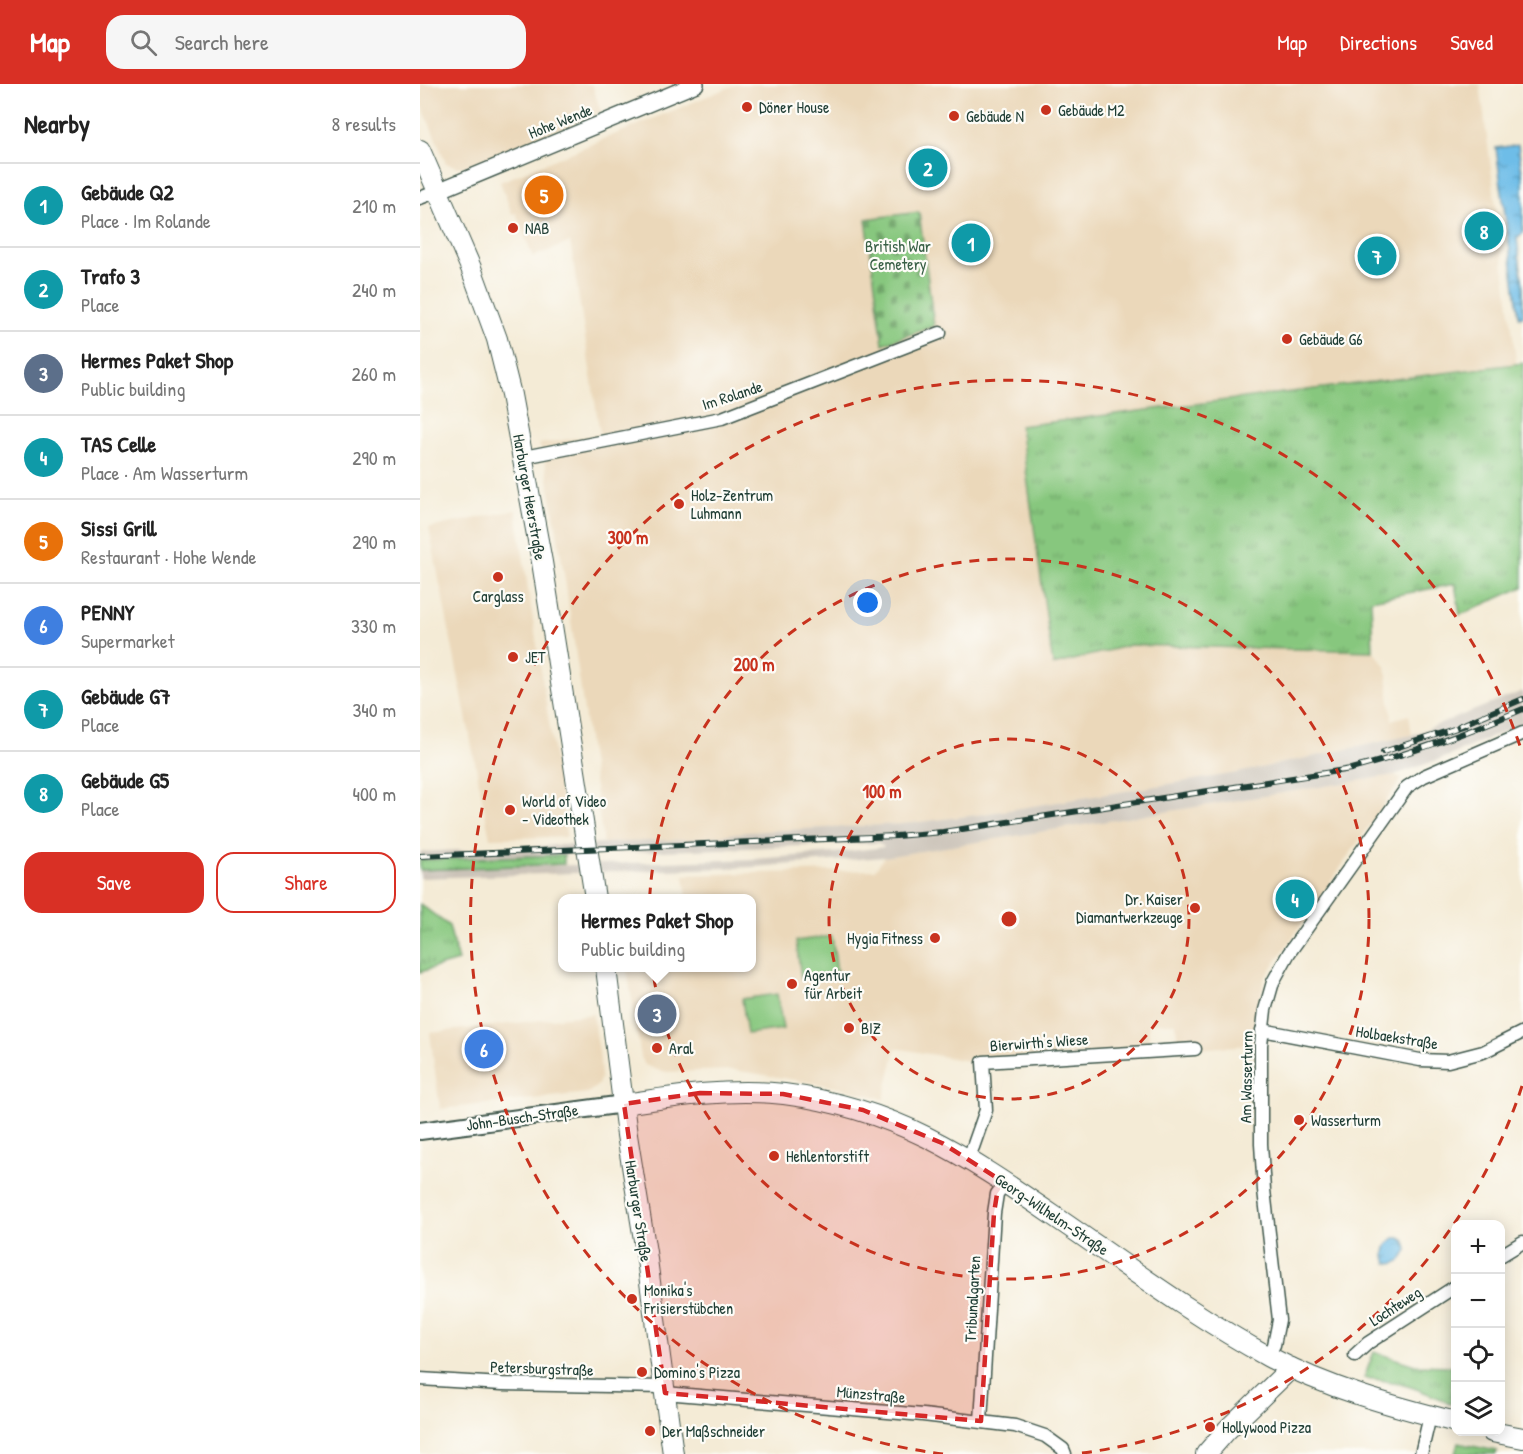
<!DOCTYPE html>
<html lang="en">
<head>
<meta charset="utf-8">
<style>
  body { margin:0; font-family:"Patrick Hand",sans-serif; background:#f6f6f6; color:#222 }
  .controls { position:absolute; right:18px; bottom:18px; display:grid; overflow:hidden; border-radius:12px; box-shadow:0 3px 15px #0003 }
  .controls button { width:54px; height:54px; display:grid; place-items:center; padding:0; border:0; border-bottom:2px solid #e0e0e0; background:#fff; color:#222; font:30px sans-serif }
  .you { position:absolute; left:448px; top:519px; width:21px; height:21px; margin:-15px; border:4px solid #fff; border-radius:50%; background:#1a73e8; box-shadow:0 0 0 9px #1a73e833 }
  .badge { display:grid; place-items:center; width:39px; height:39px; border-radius:50%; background:#d93025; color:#fff; font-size:20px; font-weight:700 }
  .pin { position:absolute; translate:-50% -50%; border:3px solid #fff; box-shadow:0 2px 6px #0006 }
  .popup { position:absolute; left:138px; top:810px; width:198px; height:78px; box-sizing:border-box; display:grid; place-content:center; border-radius:12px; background:#fff; filter:drop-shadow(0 2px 4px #0005); font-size:20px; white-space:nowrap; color:#767676 }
  .popup b { font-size:22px; color:#222 }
  .popup::after { content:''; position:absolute; left:50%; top:100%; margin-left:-12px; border:12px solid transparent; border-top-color:#fff }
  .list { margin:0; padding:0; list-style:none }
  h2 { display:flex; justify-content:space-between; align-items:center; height:78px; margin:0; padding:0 24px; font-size:26px }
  h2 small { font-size:20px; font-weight:400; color:#767676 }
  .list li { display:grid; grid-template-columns:39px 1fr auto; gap:18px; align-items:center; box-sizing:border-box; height:84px; padding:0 24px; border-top:2px solid #e0e0e0 }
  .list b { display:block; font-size:22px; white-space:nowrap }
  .list p { margin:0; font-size:20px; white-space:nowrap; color:#767676 }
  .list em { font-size:20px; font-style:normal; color:#767676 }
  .actions { display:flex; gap:12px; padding:18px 24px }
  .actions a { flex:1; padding:14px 0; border:2px solid #d93025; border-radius:18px; text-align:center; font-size:21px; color:#d93025 }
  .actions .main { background:#d93025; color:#fff }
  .icon { flex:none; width:33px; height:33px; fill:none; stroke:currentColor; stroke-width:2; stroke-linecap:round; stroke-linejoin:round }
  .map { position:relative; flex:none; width:1103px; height:1370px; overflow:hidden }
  header { display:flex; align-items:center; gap:36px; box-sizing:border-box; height:84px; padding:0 30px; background:#d93025; color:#fff }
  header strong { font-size:28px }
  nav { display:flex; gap:33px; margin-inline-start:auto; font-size:21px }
  .search { width:420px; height:54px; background:#f6f6f6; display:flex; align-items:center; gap:15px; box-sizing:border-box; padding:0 21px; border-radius:18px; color:#767676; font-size:22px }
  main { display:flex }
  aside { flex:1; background:#fff }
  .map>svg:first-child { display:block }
  .built { fill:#ebd8ba }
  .railway { fill:#cbc3b8 }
  .grass { fill:url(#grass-tufts); stroke:#538259; stroke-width:1.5 }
  .cemetery { fill:url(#cemetery-stones); stroke:#538259; stroke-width:1.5 }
  .garden { fill:#87c77e; stroke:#538259; stroke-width:1.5 }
  .water { fill:url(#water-ripples); stroke:#467d8e; stroke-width:1.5 }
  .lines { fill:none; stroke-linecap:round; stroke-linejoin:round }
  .minor-casing { stroke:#3f574c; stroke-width:15 }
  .tertiary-casing { stroke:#3f574c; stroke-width:18 }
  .secondary-casing { stroke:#3f574c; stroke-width:20 }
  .primary-casing { stroke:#3f574c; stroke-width:22 }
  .minor { stroke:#fff; stroke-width:12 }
  .tertiary { stroke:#fff; stroke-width:15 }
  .secondary { stroke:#fff; stroke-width:16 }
  .primary { stroke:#fff; stroke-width:20 }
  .rail-casing { stroke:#1f3d34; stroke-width:6 }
  .rail { stroke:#fdfcf7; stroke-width:4; stroke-dasharray:11; stroke-linecap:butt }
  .marked { fill:#d62828; fill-opacity:0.2; stroke:#d62828; stroke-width:4.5; stroke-dasharray:12 8; stroke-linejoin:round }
  .ring { fill:none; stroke:#c8321e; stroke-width:3; stroke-dasharray:10 8 }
  .poi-dot { fill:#c8321e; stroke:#fdfcf7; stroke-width:2 }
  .labels { text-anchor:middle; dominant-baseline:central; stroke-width:4.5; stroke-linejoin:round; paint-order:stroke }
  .poi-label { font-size:16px; fill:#1f3d34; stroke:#fdfcf7; text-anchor:start }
  .street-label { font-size:16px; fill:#1f3d34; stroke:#fdfcf7 }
  .park-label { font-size:16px; fill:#396046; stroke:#fdfcf7 }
  .centre { fill:#c8321e; stroke:#fdfcf7; stroke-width:3 }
  .ring-label { font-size:18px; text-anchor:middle; font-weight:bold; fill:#c8321e; stroke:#fdfcf7; stroke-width:4.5; stroke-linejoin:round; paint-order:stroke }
</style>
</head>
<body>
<header>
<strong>Map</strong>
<div class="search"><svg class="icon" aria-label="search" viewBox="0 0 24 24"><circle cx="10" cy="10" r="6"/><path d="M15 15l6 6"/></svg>Search here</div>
<nav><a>Map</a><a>Directions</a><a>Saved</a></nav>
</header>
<main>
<aside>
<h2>Nearby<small>8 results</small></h2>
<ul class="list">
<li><span class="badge" style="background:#0f9aa8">1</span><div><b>Gebäude Q2</b><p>Place · Im Rolande</p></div><em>210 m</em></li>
<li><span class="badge" style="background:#0f9aa8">2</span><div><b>Trafo 3</b><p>Place</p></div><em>240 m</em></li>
<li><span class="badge" style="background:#5c6f8a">3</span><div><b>Hermes Paket Shop</b><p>Public building</p></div><em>260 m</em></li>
<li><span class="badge" style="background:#0f9aa8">4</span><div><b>TAS Celle</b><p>Place · Am Wasserturm</p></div><em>290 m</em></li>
<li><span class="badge" style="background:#e8710a">5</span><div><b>Sissi Grill</b><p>Restaurant · Hohe Wende</p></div><em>290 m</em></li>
<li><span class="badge" style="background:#3f7fe0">6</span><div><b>PENNY</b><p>Supermarket</p></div><em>330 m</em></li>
<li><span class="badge" style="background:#0f9aa8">7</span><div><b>Gebäude G7</b><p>Place</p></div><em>340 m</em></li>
<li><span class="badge" style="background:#0f9aa8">8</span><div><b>Gebäude G5</b><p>Place</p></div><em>400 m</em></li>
</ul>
<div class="actions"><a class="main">Save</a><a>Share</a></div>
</aside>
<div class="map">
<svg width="1103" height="1370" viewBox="0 0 1103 1370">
  <defs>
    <pattern id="grass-tufts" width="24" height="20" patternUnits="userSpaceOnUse" patternTransform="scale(1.5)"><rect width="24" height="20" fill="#87c77e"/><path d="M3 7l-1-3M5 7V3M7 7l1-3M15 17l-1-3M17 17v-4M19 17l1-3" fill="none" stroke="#6ea368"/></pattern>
    <pattern id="cemetery-stones" width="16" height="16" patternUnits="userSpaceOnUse" patternTransform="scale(1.5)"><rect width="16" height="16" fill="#87c77e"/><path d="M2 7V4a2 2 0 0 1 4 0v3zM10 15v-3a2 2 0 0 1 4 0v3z" fill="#6ea368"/></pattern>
    <pattern id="water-ripples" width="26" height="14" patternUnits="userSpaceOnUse" patternTransform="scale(1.5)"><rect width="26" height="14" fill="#6ebde8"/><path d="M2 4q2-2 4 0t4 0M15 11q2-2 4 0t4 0" fill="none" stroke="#5a9bbd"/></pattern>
  </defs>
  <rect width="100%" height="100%" fill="#fdfcf7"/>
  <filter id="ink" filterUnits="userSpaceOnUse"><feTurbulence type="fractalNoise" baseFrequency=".0167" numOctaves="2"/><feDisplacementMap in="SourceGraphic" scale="12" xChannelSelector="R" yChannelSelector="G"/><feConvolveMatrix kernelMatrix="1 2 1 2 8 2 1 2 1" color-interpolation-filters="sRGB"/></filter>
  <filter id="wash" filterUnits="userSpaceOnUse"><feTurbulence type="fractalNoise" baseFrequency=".008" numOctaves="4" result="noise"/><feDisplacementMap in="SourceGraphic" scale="24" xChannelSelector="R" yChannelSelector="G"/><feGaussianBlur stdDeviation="1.35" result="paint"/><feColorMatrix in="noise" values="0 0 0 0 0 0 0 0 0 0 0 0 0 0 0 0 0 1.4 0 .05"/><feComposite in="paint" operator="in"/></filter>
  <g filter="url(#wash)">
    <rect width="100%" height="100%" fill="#f4ebd6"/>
    <g class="built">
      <polygon points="0,0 172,0 181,28 49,83 38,83 26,79 0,17"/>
      <polygon points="317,0 1060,0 1103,329 1103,503 1040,531 1035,500 951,516 953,566 966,582 972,636 989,631 992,651 817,689 557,731 483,740 326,748 269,755 183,759 146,502 125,377 119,360 180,350 151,163 150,158 113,173 96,129 92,130 80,98"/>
      <polygon points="96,426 96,427 147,753 70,754 9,444"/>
      <polygon points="974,691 982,694 844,895 832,961 758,966 756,939 729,939 729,967 553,978 476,964 464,1015 416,1003 314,986 248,988 237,986 225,981 221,973 207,885 218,884 332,884 332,814 267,814 264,791 455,786 464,773"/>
      <polygon points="173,930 180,974 181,993 178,1001 168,1009 20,1025 10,949"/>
    </g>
    <polygon class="railway" points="1103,607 1103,639 1029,672 974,691 464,773 334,783 0,794 0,786 335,775 414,769 464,763 459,759 0,776 0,768 269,755 326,748 483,740 557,731 817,689 992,651"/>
    <g class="grass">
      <polygon points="1103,279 1103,503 1040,531 1035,500 951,516 953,567 710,561 633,581 600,342"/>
      <polygon points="144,771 144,780 0,786 0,776"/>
      <polygon points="0,820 29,842 38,877 0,888"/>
      <path d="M954,1268L995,1281L1032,1282L1031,1320C1000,1305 979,1297 944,1294Z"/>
      <polygon points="1038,1359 1077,1367 1076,1370 1035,1370"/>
    </g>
    <polygon class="cemetery" points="499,128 514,242 463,260 446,135"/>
    <g class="garden">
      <polygon points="412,852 417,888 381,894 376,857"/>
      <polygon points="357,910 363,945 327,950 322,915"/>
    </g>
    <g class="water">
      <polygon points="1098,61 1103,96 1103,149 1097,154 1103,202 1103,232 1099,233 1076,64"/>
      <path d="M974,1154H980L985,1157L987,1166C983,1175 978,1182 967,1179C963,1170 965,1160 974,1154Z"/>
    </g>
  </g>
  <g filter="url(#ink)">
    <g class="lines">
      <g class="minor-casing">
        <g id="minor">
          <polyline points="0,114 18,107"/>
          <polyline points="104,373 302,334 520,249"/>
          <polyline points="842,946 1000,976 1028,977 1063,968 1103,948"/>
          <polyline points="548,1074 553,1063 566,1026 563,978 775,965"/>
          <polyline points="1080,1172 1103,1158"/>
          <polyline points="935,1271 948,1259 1036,1202"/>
          <polyline points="848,1272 854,1261 859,1236 844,1106 841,1060 841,961 845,926 853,898 869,869 987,703 1004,692 1103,649"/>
          <polyline points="0,1295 82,1300 244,1303"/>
          <polyline points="245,1309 503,1331 595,1342 625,1352 643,1365 645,1370"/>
          <polyline points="561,1337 574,1129 577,1110 585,1099"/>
          <polyline points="1001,1370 1010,1332"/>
        </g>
      </g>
      <g class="tertiary-casing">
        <polyline id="tertiary" points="18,107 276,0"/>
      </g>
      <g class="secondary-casing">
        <polyline id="secondary" points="0,1047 204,1020"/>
      </g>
      <g class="primary-casing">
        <g id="primary">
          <polyline points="0,66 51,184 77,255 91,311 122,478 175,814"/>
          <polyline points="186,884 207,1051 226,1168 253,1370"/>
          <path d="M204,1020C257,1012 311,1004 364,1010C475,1024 545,1071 634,1132C704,1180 774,1232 849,1273C907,1304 972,1322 1036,1338"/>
          <polyline points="1072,1348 1103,1354"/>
          <polyline points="786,1370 807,1346 871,1284"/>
        </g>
      </g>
      <use href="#minor" class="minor"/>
      <use href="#tertiary" class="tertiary"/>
      <use href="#secondary" class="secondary"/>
      <use href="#primary" class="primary"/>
      <g class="rail-casing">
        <g id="rail">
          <polyline points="1039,642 1103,615"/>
          <polyline points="963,668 1046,641"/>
          <path d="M0,772L476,752L523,748L931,685C993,669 1045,650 1103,625"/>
        </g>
      </g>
      <use href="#rail" class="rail"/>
    </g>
  </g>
  <path class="marked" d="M280,1009L363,1010L443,1026L522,1059L585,1099L577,1110L574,1129L561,1337L245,1309L204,1020Z"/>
  <g class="ring">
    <circle cx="589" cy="835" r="180"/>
    <circle cx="589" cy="835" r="360"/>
    <path d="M1102 1002A539 539 0 0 1 655 1370M523 1370A539 539 0 1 1 1102 668"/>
  </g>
  <g class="poi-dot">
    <circle cx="327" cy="23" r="6"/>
    <circle cx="626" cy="26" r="6"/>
    <circle cx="534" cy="32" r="6"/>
    <circle cx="93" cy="144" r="6"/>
    <circle cx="867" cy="255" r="6"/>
    <circle cx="259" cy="420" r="6"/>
    <circle cx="78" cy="493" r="6"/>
    <circle cx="93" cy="573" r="6"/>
    <circle cx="90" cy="726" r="6"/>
    <circle cx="775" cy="824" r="6"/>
    <circle cx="515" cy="854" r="6"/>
    <circle cx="372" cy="900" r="6"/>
    <circle cx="429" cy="944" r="6"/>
    <circle cx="237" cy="964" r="6"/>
    <circle cx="879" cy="1036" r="6"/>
    <circle cx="354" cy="1072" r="6"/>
    <circle cx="212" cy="1215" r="6"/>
    <circle cx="222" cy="1288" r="6"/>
    <circle cx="790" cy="1343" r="6"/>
    <circle cx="230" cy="1347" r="6"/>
  </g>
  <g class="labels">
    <g class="poi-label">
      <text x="339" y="23">Döner House</text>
      <text x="638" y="26">Gebäude M2</text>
      <text x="546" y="32">Gebäude N</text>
      <text x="105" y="144">NAB</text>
      <text x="879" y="255">Gebäude G6</text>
      <text x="271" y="411">Holz-Zentrum<tspan x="271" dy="18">Luhmann</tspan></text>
      <text x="78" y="512" text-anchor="middle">Carglass</text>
      <text x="105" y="573">JET</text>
      <text x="102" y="717">World of Video<tspan x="102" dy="18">- Videothek</tspan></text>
      <text x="763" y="815" text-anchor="end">Dr. Kaiser<tspan x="763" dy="18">Diamantwerkzeuge</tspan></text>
      <text x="503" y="854" text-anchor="end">Hygia Fitness</text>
      <text x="384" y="891">Agentur<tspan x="384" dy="18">für Arbeit</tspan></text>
      <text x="441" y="944">BIZ</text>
      <text x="249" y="964">Aral</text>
      <text x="891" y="1036">Wasserturm</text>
      <text x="366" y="1072">Hehlentorstift</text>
      <text x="224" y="1206">Monika's<tspan x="224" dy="18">Frisierstübchen</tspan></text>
      <text x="234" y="1288">Domino's Pizza</text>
      <text x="802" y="1343">Hollywood Pizza</text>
      <text x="242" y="1347">Der Maßschneider</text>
    </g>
    <g class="street-label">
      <text transform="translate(140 37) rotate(-22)">Hohe Wende</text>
      <text transform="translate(312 311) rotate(-18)">Im Rolande</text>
      <text transform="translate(110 413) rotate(80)">Harburger Heerstraße</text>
      <text transform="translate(977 953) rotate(9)">Holbaekstraße</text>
      <text transform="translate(619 958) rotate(-4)">Bierwirth's Wiese</text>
      <text transform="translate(826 993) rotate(-89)">Am Wasserturm</text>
      <text transform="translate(102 1033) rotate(-8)">John-Busch-Straße</text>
      <text transform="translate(219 1127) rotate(81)">Harburger Straße</text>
      <text transform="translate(632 1130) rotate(34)">Georg-Wilhelm-Straße</text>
      <text transform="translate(552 1215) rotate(-87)">Tribunalgarten</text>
      <text transform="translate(975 1222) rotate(-33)">Lochteweg</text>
      <text transform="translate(122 1284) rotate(2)">Petersburgstraße</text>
      <text transform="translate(451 1310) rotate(5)">Münzstraße</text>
    </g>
    <g class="park-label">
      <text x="478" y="162">British War<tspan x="478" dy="18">Cemetery</tspan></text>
    </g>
  </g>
  <circle cx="589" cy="835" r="9" class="centre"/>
  <g class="ring-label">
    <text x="208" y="460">300 m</text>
    <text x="334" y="587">200 m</text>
    <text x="462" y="714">100 m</text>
  </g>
</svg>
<div class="controls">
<button>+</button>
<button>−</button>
<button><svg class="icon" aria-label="locate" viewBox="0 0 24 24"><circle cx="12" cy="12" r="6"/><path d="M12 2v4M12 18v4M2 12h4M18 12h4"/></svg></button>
<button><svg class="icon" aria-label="layers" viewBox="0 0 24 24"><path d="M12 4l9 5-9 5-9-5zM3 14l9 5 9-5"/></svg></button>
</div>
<div class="you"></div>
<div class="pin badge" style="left:551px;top:159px;background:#0f9aa8">1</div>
<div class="pin badge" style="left:508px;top:84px;background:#0f9aa8">2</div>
<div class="pin badge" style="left:237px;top:930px;background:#5c6f8a">3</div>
<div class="popup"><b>Hermes Paket Shop</b>Public building</div>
<div class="pin badge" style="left:875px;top:815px;background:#0f9aa8">4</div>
<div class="pin badge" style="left:124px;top:111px;background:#e8710a">5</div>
<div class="pin badge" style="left:64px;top:965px;background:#3f7fe0">6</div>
<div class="pin badge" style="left:957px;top:172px;background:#0f9aa8">7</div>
<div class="pin badge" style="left:1064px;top:147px;background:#0f9aa8">8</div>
</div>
</main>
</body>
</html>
